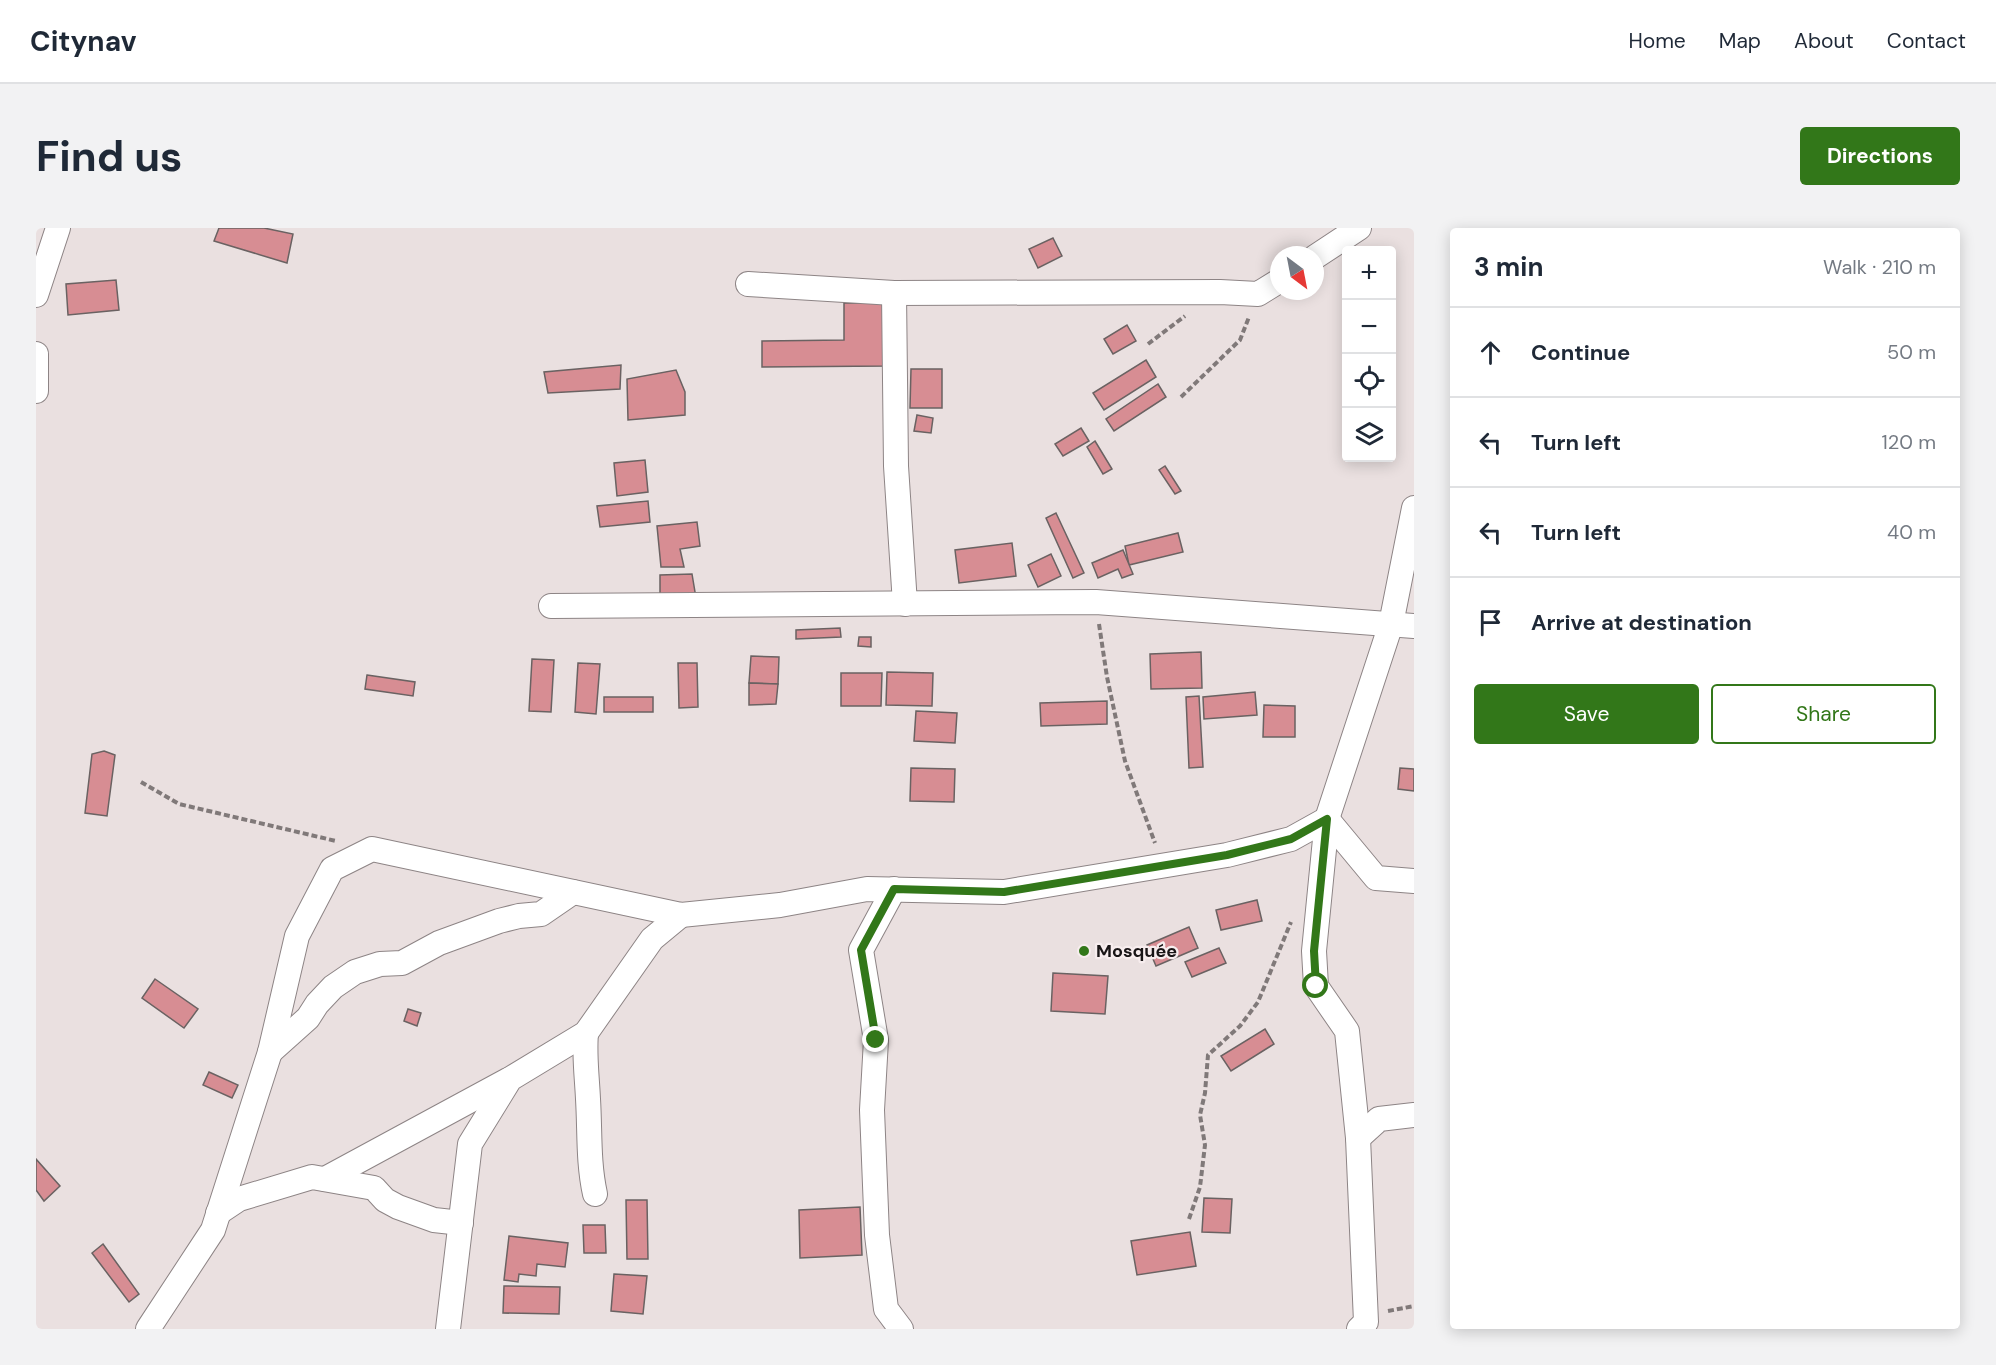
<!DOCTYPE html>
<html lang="en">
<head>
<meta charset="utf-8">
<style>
  body { margin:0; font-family:"DM Sans",sans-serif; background:#f2f2f3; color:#1f2937 }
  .controls { position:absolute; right:18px; top:18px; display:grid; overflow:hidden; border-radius:6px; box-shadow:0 3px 15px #0003 }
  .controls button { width:54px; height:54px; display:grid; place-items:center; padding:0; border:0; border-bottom:2px solid #e0e1e3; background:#fff; color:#1f2937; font:30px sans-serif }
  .compass { position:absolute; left:1234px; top:18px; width:54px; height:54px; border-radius:50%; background:#fff; box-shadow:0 3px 15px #0003; rotate:148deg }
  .stop { position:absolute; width:18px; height:18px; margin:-14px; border:4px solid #327719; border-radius:50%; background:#fff }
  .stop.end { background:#327719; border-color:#fff; box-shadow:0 2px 6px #0008 }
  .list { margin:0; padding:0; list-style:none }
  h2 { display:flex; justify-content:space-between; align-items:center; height:78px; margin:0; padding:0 24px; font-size:26px }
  h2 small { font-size:20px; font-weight:400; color:#747a83 }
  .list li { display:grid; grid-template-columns:39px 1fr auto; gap:18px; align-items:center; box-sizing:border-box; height:90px; padding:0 24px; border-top:2px solid #e0e1e3 }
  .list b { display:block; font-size:22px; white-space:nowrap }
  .list em { font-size:20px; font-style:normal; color:#747a83 }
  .actions { display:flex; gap:12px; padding:18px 24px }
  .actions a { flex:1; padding:14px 0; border:2px solid #327719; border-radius:6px; text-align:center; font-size:21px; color:#327719 }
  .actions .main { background:#327719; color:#fff }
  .icon { flex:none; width:33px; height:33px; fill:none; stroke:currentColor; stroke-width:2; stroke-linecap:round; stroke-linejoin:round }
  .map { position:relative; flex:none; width:1378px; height:1101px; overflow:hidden; border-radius:6px }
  header { display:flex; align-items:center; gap:36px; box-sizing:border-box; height:84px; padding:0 30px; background:#fff; border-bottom:2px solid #e0e1e3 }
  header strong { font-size:28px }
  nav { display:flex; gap:33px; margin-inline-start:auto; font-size:21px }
  .intro { display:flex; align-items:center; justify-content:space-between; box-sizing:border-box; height:144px; padding:0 36px }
  h1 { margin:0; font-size:42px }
  .button { padding:15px 27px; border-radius:6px; background:#327719; color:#fff; font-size:21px; font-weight:700 }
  main { display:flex; gap:36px; padding:0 36px }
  aside { flex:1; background:#fff; border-radius:6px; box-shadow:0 3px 15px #0003 }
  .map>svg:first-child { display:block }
  .building { fill:#d78d93; stroke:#6a6262; stroke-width:1.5 }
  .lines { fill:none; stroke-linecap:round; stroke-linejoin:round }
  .street-casing { stroke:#8d8485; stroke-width:26 }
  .path { stroke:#807979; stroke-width:4; stroke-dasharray:6 3; stroke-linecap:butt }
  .street { stroke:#fff; stroke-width:24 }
  .route { stroke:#327719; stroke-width:8 }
  .poi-dot { fill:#327719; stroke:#f7edee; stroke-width:2 }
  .labels { text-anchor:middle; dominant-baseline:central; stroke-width:4.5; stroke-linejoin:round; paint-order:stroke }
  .poi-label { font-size:18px; font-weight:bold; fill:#191516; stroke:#f7edee; text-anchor:start }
</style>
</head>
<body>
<header>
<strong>Citynav</strong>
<nav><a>Home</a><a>Map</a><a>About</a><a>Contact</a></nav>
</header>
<div class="intro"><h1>Find us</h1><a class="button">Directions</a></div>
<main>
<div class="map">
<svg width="1378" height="1101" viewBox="0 0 1378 1101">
  <rect width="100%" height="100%" fill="#eae0e0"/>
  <g class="building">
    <polygon points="183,0 228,0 257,6 251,35 178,13"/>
    <polygon points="1017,10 1026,28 1002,40 993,21"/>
    <polygon points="80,52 83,82 32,87 30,56"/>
    <polygon points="808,75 850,75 850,138 726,139 726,113 808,112"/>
    <polygon points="1091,97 1100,113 1077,126 1068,111"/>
    <polygon points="1110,132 1120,149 1068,182 1057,165"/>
    <polygon points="585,137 584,161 512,165 508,144"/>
    <polygon points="875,141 906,141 906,180 874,180"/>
    <polygon points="640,142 649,164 649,187 592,192 591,151"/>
    <polygon points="1122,156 1130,169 1078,203 1070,191"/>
    <polygon points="881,187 897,190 895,205 878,203"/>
    <polygon points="1045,200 1053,213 1027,228 1019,216"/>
    <polygon points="1059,213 1076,241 1067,246 1051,219"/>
    <polygon points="609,232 612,264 581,268 578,235"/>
    <polygon points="1129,238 1145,263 1139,266 1123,242"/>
    <polygon points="612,273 614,294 564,299 561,278"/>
    <polygon points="1020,285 1048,345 1037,350 1010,290"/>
    <polygon points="661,294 664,318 644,321 648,339 625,339 621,298"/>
    <polygon points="1142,305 1147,324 1093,337 1089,318"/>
    <polygon points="976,315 980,348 923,355 919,322"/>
    <polygon points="1087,322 1097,346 1086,350 1082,341 1062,350 1056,335"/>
    <polygon points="1015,326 1025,348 1002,359 992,337"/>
    <polygon points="656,346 660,370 624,367 624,347"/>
    <polygon points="804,400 805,409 760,411 760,402"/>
    <polygon points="823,409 835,409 835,419 822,418"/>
    <polygon points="1165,424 1166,460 1115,461 1114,426"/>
    <polygon points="715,428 743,429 742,456 713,455"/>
    <polygon points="496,431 518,432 515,484 493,483"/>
    <polygon points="542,435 564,436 560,486 539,484"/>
    <polygon points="642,435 661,435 662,479 643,480"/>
    <polygon points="851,444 897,445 896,478 850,477"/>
    <polygon points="805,445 846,445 845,478 805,478"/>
    <polygon points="331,447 379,454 377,468 329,461"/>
    <polygon points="713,455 742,456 740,476 713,477"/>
    <polygon points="1219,464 1221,487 1168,491 1167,469"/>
    <polygon points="1163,468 1167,539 1153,540 1150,469"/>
    <rect x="568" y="469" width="49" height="15"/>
    <polygon points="1071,473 1071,496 1005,498 1004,475"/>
    <polygon points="1228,477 1259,478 1259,509 1227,509"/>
    <polygon points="880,483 921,485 919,515 878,513"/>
    <polygon points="68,523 79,527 71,588 49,585 56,526"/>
    <polygon points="875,540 919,541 918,574 874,573"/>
    <polygon points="1364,540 1378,541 1378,563 1362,561"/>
    <polygon points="1221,672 1226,693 1185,702 1180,682"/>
    <polygon points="1153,699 1162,720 1120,738 1111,717"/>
    <polygon points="1183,720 1190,735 1156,749 1149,734"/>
    <polygon points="1017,745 1072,748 1069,786 1015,783"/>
    <polygon points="119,751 162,781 148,800 106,770"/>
    <polygon points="372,781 385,785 381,798 368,793"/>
    <polygon points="1229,801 1238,816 1195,843 1185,828"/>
    <polygon points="173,844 202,857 196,870 167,857"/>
    <polygon points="0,931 24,958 8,973 0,962"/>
    <polygon points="1168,970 1196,971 1194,1005 1166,1004"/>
    <polygon points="590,972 611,972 612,1031 591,1031"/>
    <polygon points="824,979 826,1027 764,1030 763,982"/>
    <polygon points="547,997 569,997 570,1025 548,1025"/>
    <polygon points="1154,1004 1160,1038 1101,1047 1095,1013"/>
    <polygon points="473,1008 532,1015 529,1039 501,1036 500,1048 483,1046 482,1054 468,1052"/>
    <polygon points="67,1016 103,1066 93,1074 56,1025"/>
    <polygon points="578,1046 611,1048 607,1086 575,1083"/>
    <polygon points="468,1058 524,1059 523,1086 467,1085"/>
  </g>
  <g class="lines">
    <g class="street-casing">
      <g id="street">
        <polyline points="1279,29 1323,0"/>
        <polyline points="712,56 858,65 1184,64 1222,66 1243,53"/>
        <polyline points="858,65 860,238 869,376"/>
        <polyline points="0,67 22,0"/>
        <polyline points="0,126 0,163"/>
        <polyline points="515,378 1060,374 1378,398"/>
        <polyline points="1291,591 1340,650 1378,653"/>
        <polyline points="858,661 825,722 840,812 836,882 841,1007 850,1081 865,1101"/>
        <path d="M550,805C548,827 551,849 552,871C554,903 552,934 559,966"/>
        <polyline points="234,824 272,790 281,776 297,759 319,744 344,736 366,735 403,715 463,693 483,688 505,686 537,664"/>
        <polyline points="1322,910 1343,891 1378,887"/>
        <polyline points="289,951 472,852"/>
        <polyline points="182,985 203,971 276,949 338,960 349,972 362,979 398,992 425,995"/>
        <polyline points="112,1101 177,1002 234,824 261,708 296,641 336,621 645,687 744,677 831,661 968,664 1191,627 1255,611 1291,591"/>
        <polyline points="412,1101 434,916 474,851 550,805 616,711 645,687"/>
        <polyline points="1323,1101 1330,1094 1322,910 1311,803 1280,758 1278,723 1291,591 1355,396 1378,280"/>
      </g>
    </g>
    <g class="path">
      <polyline points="1112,116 1149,88"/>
      <polyline points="1145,169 1204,112 1213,89"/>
      <polyline points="1063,396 1071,449 1089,533 1119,615"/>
      <polyline points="105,554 143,576 300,613"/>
      <polyline points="1153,991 1164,959 1169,917 1164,887 1169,865 1172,827 1204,798 1222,774 1255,694"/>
      <polyline points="1352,1083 1378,1078"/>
    </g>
    <use href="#street" class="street"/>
  </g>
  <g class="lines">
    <polyline class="route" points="840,812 825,722 858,661 968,664 1191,627 1255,611 1291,591 1278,723 1280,758"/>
  </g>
  <circle class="poi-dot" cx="1048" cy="723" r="6"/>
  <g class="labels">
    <g class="poi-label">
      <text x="1060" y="723">Mosquée</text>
    </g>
  </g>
</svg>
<div class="controls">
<button>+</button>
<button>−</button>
<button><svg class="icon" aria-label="locate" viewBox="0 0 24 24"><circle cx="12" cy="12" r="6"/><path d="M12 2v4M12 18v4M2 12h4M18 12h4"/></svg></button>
<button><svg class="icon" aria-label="layers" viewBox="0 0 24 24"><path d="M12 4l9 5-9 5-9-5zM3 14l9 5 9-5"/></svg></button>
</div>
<svg class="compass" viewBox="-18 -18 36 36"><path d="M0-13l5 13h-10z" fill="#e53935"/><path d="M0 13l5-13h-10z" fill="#747a83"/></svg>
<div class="stop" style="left:1280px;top:758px"></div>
<div class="stop end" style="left:840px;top:812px"></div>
</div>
<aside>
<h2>3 min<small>Walk · 210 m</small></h2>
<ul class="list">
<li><svg class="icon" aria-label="ahead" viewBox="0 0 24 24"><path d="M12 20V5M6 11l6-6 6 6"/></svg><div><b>Continue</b></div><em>50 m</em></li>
<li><svg class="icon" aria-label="left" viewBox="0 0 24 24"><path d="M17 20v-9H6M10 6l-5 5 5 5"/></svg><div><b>Turn left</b></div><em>120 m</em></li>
<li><svg class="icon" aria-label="left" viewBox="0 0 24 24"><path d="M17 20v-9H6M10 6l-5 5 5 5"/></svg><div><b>Turn left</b></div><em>40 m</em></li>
<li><svg class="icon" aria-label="arrive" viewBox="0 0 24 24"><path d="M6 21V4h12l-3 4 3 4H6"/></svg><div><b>Arrive at destination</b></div></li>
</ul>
<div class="actions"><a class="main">Save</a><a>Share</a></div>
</aside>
</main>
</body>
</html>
